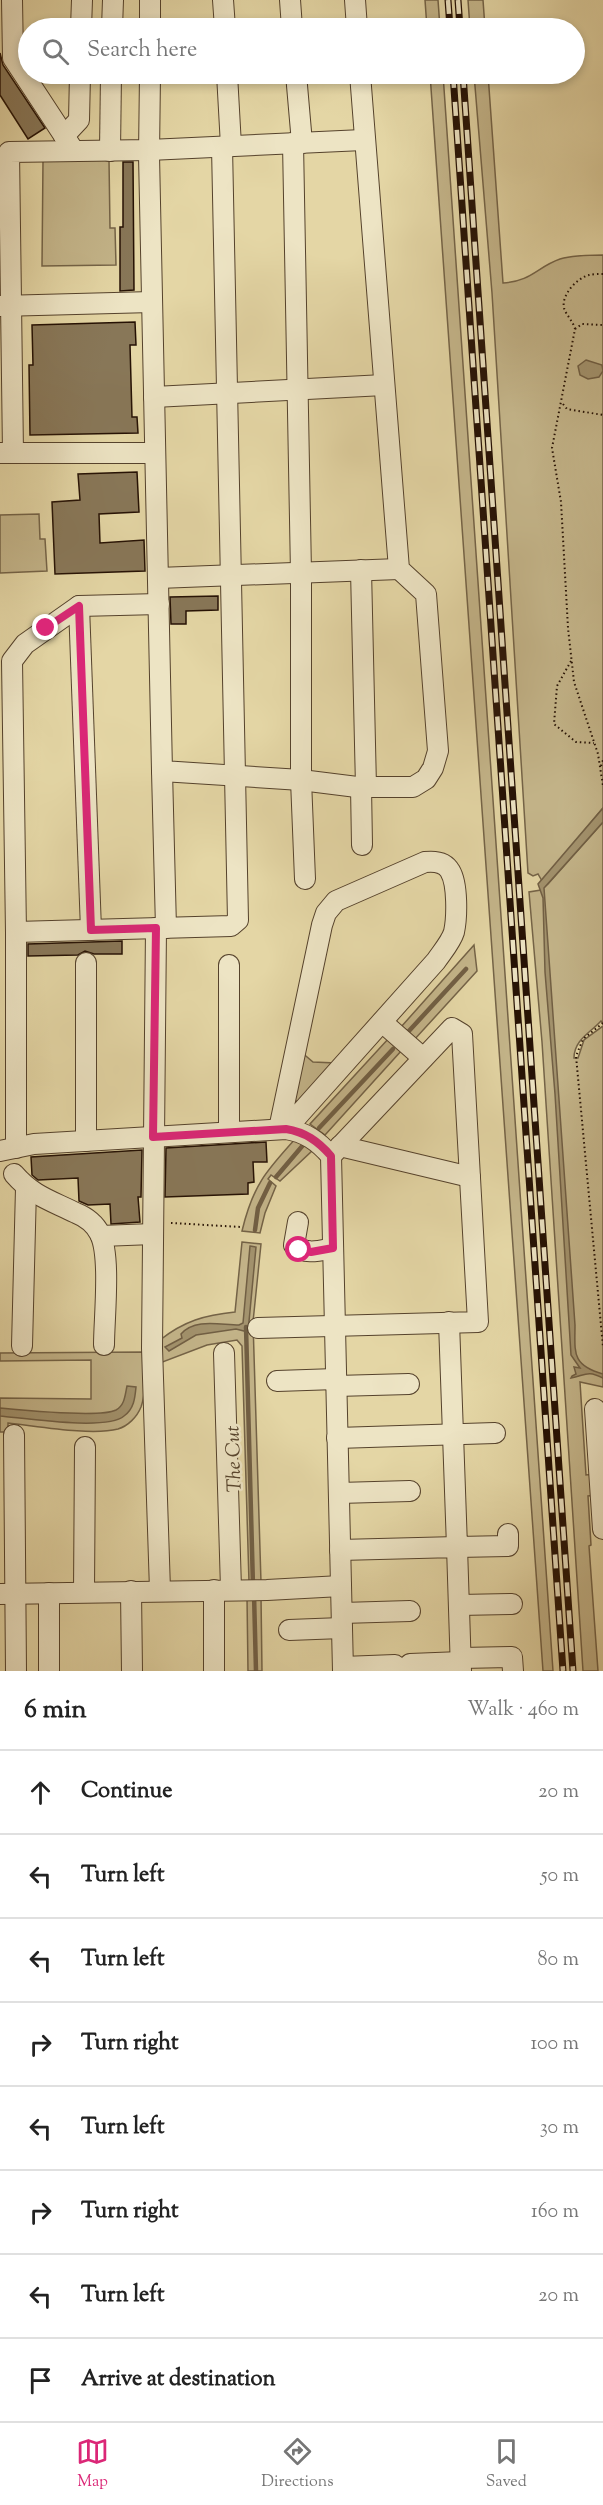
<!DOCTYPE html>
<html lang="en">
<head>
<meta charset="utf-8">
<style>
  body { margin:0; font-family:"Sorts Mill Goudy",serif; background:#f2f2f2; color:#222 }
  .stop { position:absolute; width:18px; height:18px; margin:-14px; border:4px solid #db2777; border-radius:50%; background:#fff }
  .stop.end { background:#db2777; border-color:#fff; box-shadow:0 2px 6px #0008 }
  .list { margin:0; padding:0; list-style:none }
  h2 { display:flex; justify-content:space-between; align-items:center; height:78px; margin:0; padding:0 24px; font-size:26px }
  h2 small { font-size:20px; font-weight:400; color:#767676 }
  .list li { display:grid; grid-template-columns:39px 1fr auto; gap:18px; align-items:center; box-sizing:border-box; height:84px; padding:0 24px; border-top:2px solid #e0e0e0 }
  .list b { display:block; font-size:22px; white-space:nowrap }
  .list em { font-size:20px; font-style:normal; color:#767676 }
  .icon { flex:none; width:33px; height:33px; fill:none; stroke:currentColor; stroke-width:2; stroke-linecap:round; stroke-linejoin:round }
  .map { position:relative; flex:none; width:603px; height:1671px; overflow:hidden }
  .search { position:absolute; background:#fff; box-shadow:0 3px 9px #0003; left:18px; right:18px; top:18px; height:66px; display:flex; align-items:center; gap:15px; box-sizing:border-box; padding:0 21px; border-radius:33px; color:#767676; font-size:22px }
  .sheet { height:750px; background:#fff }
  nav { display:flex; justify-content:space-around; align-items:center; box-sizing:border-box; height:84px; border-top:2px solid #e0e0e0; background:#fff; font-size:16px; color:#767676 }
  nav a { display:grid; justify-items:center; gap:3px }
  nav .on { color:#db2777 }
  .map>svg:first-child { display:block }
  .green { fill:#c4b58a; stroke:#746347; stroke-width:1.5 }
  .water { fill:#a3936e; stroke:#715f44; stroke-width:1.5 }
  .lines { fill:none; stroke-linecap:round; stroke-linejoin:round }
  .stream { stroke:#715f44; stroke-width:4.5 }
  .building { fill:#887758; stroke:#251104; stroke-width:1.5 }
  .minor-casing { stroke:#55422c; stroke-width:22 }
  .path { stroke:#251104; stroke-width:2; stroke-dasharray:1.5 3; stroke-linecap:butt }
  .minor { stroke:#ede4c4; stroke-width:20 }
  .rail-casing { stroke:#251104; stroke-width:7 }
  .rail { stroke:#ede4c4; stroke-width:4.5; stroke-dasharray:14; stroke-linecap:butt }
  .route { stroke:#db2777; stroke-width:8 }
  .labels { text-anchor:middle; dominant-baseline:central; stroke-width:5; stroke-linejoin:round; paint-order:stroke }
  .water-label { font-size:20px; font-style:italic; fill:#57452e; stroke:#ede4c4 }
</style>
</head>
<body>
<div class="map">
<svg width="603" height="1671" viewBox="0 0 603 1671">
  <rect width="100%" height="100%" fill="#e4d6a5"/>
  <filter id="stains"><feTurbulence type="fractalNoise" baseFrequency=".00333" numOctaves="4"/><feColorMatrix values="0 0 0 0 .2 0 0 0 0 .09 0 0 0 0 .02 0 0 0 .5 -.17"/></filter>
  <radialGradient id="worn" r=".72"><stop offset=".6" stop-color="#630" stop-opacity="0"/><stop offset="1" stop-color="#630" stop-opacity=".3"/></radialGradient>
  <g class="green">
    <polygon points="425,0 438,0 440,28 427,28"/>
    <polygon points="468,0 483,0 485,28 470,28"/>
    <polygon points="430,74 443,74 553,1671 543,1671"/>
    <path d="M474,74H488L503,283C532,281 537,267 560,259C574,255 589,255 603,255V808L542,881L538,874L533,876L528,873L492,293Z"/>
    <polygon points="109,160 110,228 115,228 116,265 42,266 43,161"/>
    <polygon points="39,514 40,539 45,539 47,571 0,573 0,515"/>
    <path d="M603,822V1024L601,1021C590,1033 574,1040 574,1058H578L584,1040L603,1026V1387L580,1382L586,1475L595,1474L597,1495L588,1496L591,1545L589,1546L598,1671H583L542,1042L529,892L541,890L548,884Z"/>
    <polygon points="474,945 477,971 414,1040 401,1027"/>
    <polygon points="389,1038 402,1050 325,1135 310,1124"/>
    <polygon points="300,1051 313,1062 335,1063 299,1101 293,1101"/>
    <path d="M297,1137L314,1149L280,1181L271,1175L268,1179L276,1186L265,1213L260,1233L242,1231C253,1185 266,1171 297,1137Z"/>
    <path d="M242,1242L261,1244L253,1322L261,1582H249L242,1346L237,1340L207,1345L160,1363V1340C184,1321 205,1315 235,1312Z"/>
    <path d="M143,1352C144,1370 147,1390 141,1407C137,1417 128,1426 118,1429C91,1436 37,1426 8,1423V1432H0V1398L91,1399V1360L0,1361V1353Z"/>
    <polygon points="261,1596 262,1671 248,1671 247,1597"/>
  </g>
  <g class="water">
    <polygon points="586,360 602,365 603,371 599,377 588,379 580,375 578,366"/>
    <path d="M603,808V822L544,888L575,1325C575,1352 571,1365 603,1374V1378C587,1370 586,1375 571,1378L572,1376L576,1374L574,1367L580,1368L571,1355L555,1094L545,972L543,898L538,884Z"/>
    <path d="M250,1246L256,1247L248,1332L236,1329L196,1335L169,1351L165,1347L182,1338L181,1334C195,1318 220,1325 239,1325L243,1323Z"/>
    <path d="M127,1386L136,1387C135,1398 134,1409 124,1416C107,1431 24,1418 0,1416V1408C21,1410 100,1418 116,1410C125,1405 125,1395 127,1386Z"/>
  </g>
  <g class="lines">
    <g class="stream">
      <polyline points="408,1032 466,969"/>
      <polyline points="319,1128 393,1049"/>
      <polyline points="276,1177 304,1144"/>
      <polyline points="255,1230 258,1208 270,1183"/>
      <polyline points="246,1327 253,1586"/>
      <polyline points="254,1594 256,1671"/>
    </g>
  </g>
  <g class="building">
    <polygon points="0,53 3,65 45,128 28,139 0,95"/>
    <polygon points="123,162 133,162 134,290 120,291 120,227 123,227"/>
    <polygon points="135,322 136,345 130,345 132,417 137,417 138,433 30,435 29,365 33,365 32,325"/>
    <polygon points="137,472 139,512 99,514 100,543 144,540 145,571 55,574 52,502 80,500 78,474"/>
    <polygon points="218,596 218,610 186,611 186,624 171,624 170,597"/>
    <polygon points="122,941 122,954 94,954 85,951 78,955 28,956 28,944"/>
    <polygon points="266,1142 267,1162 253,1162 254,1182 248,1183 248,1194 165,1197 166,1148"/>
    <polygon points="142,1150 141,1197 138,1197 140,1222 111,1224 110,1204 88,1205 79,1201 78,1178 38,1180 32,1175 31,1157"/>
  </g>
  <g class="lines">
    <g class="minor-casing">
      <g id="minor">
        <polyline points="12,0 13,58 74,151"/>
        <polyline points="223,0 225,28"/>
        <polyline points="290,0 292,28"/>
        <polyline points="355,0 357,28"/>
        <polyline points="81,28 82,0"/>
        <polyline points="112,28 113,0"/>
        <polyline points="150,28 150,0"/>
        <polyline points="150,74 149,155 162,771 301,780 357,787 413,787 426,779 433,768 438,751 426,594 399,569 360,74"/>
        <polyline points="227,74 231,146"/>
        <polyline points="296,74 302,143"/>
        <polyline points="64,136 79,120 80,74"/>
        <polyline points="293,143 301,573 301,780 305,879"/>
        <polyline points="110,151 111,74"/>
        <polyline points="0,306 152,302"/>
        <polyline points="154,397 384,385"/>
        <polyline points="0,453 155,453"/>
        <polyline points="13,453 9,152 149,150 363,140"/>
        <polyline points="361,570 366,787"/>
        <polyline points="158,578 399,569"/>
        <polyline points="79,606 91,930"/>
        <polyline points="162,771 166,928"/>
        <polyline points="361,787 362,845"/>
        <polyline points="156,928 152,1348 160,1590"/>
        <polyline points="16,932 231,926 238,920 222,147"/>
        <polyline points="229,965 229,1132"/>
        <polyline points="382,1022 423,1058"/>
        <path d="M279,1129L322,925L326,913L336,901L425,862C434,861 445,862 450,871C458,884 457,918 454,932C451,942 442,952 436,961L286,1129"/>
        <polyline points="86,1141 86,963"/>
        <polyline points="340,1146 470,1177"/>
        <polyline points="16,1148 16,932 12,661 25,644 79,606 159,604"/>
        <path d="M0,1151L34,1144L286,1129C305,1132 318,1141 331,1156L343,1671"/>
        <path d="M14,1174C33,1196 50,1200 76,1213C86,1217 95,1224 100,1234C111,1256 104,1319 104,1345"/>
        <path d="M298,1222L294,1245C306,1255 318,1251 333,1248"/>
        <polyline points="101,1236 153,1234"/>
        <polyline points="449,1322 457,1547 508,1546 508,1534"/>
        <polyline points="258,1328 478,1322 462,1034 452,1028 331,1156"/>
        <polyline points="22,1346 26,1188"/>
        <polyline points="224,1353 231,1589"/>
        <polyline points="277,1381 336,1379"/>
        <polyline points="336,1386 409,1384"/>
        <polyline points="595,1409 603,1529"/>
        <polyline points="14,1435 16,1671"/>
        <polyline points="337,1438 495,1433"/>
        <polyline points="339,1493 410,1491"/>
        <polyline points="340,1550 457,1547 461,1671"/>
        <polyline points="214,1590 214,1671"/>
        <polyline points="131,1591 132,1671"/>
        <polyline points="84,1592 85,1447"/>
        <polyline points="49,1593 49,1671"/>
        <polyline points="0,1594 267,1590 341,1586"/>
        <polyline points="459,1605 512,1604"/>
        <polyline points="342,1613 410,1611"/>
        <polyline points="289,1630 342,1628"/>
        <polyline points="461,1658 512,1657 513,1671"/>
        <polyline points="410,1664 461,1662"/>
        <polyline points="343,1667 395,1665"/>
      </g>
    </g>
    <g class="path">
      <path d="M603,274C598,274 593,274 589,275C577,278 561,295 564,308C566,315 573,321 575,329L552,448L561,502L568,628L574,682L598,754L603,786"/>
      <polyline points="575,329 582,324 603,325"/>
      <polyline points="563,404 567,409 603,415"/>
      <polyline points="571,661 557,686 554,724 576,742 594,743"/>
      <polyline points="601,766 603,760"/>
      <polyline points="603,1023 583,1039 576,1056 603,1347"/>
      <polyline points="171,1223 241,1227"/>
    </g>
    <use href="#minor" class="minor"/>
    <g class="rail-casing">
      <g id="rail">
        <polyline points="448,0 450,28"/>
        <polyline points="458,0 460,28"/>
        <polyline points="453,74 563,1671"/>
        <polyline points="463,74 573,1671"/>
      </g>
    </g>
    <use href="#rail" class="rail"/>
  </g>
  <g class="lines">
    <path class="route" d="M46,628L79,606L91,930L156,928L153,1137L286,1129C305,1132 318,1141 331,1156L333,1248L311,1252L299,1250"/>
  </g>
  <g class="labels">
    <g class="water-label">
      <text transform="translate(235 1459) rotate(-92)">The Cut</text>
    </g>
  </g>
  <rect width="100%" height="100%" filter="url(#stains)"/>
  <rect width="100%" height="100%" fill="url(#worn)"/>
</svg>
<div class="stop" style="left:299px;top:1250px"></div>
<div class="stop end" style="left:46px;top:628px"></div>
<div class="search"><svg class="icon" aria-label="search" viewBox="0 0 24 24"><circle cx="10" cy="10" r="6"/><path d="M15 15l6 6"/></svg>Search here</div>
</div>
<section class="sheet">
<h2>6 min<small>Walk · 460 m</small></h2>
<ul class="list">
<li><svg class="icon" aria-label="ahead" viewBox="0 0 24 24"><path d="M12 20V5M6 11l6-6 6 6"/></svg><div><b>Continue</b></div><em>20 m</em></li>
<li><svg class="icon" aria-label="left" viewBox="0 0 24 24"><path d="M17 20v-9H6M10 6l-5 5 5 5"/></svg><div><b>Turn left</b></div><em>50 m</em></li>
<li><svg class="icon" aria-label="left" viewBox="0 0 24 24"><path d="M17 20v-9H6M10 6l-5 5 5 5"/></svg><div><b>Turn left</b></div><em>80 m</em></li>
<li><svg class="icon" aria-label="right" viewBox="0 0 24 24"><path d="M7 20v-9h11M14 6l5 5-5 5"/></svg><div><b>Turn right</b></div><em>100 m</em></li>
<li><svg class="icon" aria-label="left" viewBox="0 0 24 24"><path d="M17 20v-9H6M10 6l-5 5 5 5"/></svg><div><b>Turn left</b></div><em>30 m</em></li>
<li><svg class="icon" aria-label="right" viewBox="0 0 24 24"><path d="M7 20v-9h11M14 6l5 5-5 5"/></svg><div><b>Turn right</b></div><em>160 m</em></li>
<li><svg class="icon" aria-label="left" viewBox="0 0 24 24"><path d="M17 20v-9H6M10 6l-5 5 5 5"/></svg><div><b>Turn left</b></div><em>20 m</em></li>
<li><svg class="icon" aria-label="arrive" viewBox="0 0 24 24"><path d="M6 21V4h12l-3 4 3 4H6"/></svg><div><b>Arrive at destination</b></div></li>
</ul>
</section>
<nav>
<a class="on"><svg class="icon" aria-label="map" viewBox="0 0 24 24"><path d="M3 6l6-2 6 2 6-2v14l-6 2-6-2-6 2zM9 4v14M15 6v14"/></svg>Map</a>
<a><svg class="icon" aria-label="directions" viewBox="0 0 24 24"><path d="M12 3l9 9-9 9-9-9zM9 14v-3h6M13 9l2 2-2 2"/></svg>Directions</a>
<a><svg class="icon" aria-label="saved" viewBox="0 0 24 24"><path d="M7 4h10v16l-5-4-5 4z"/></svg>Saved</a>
</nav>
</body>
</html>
